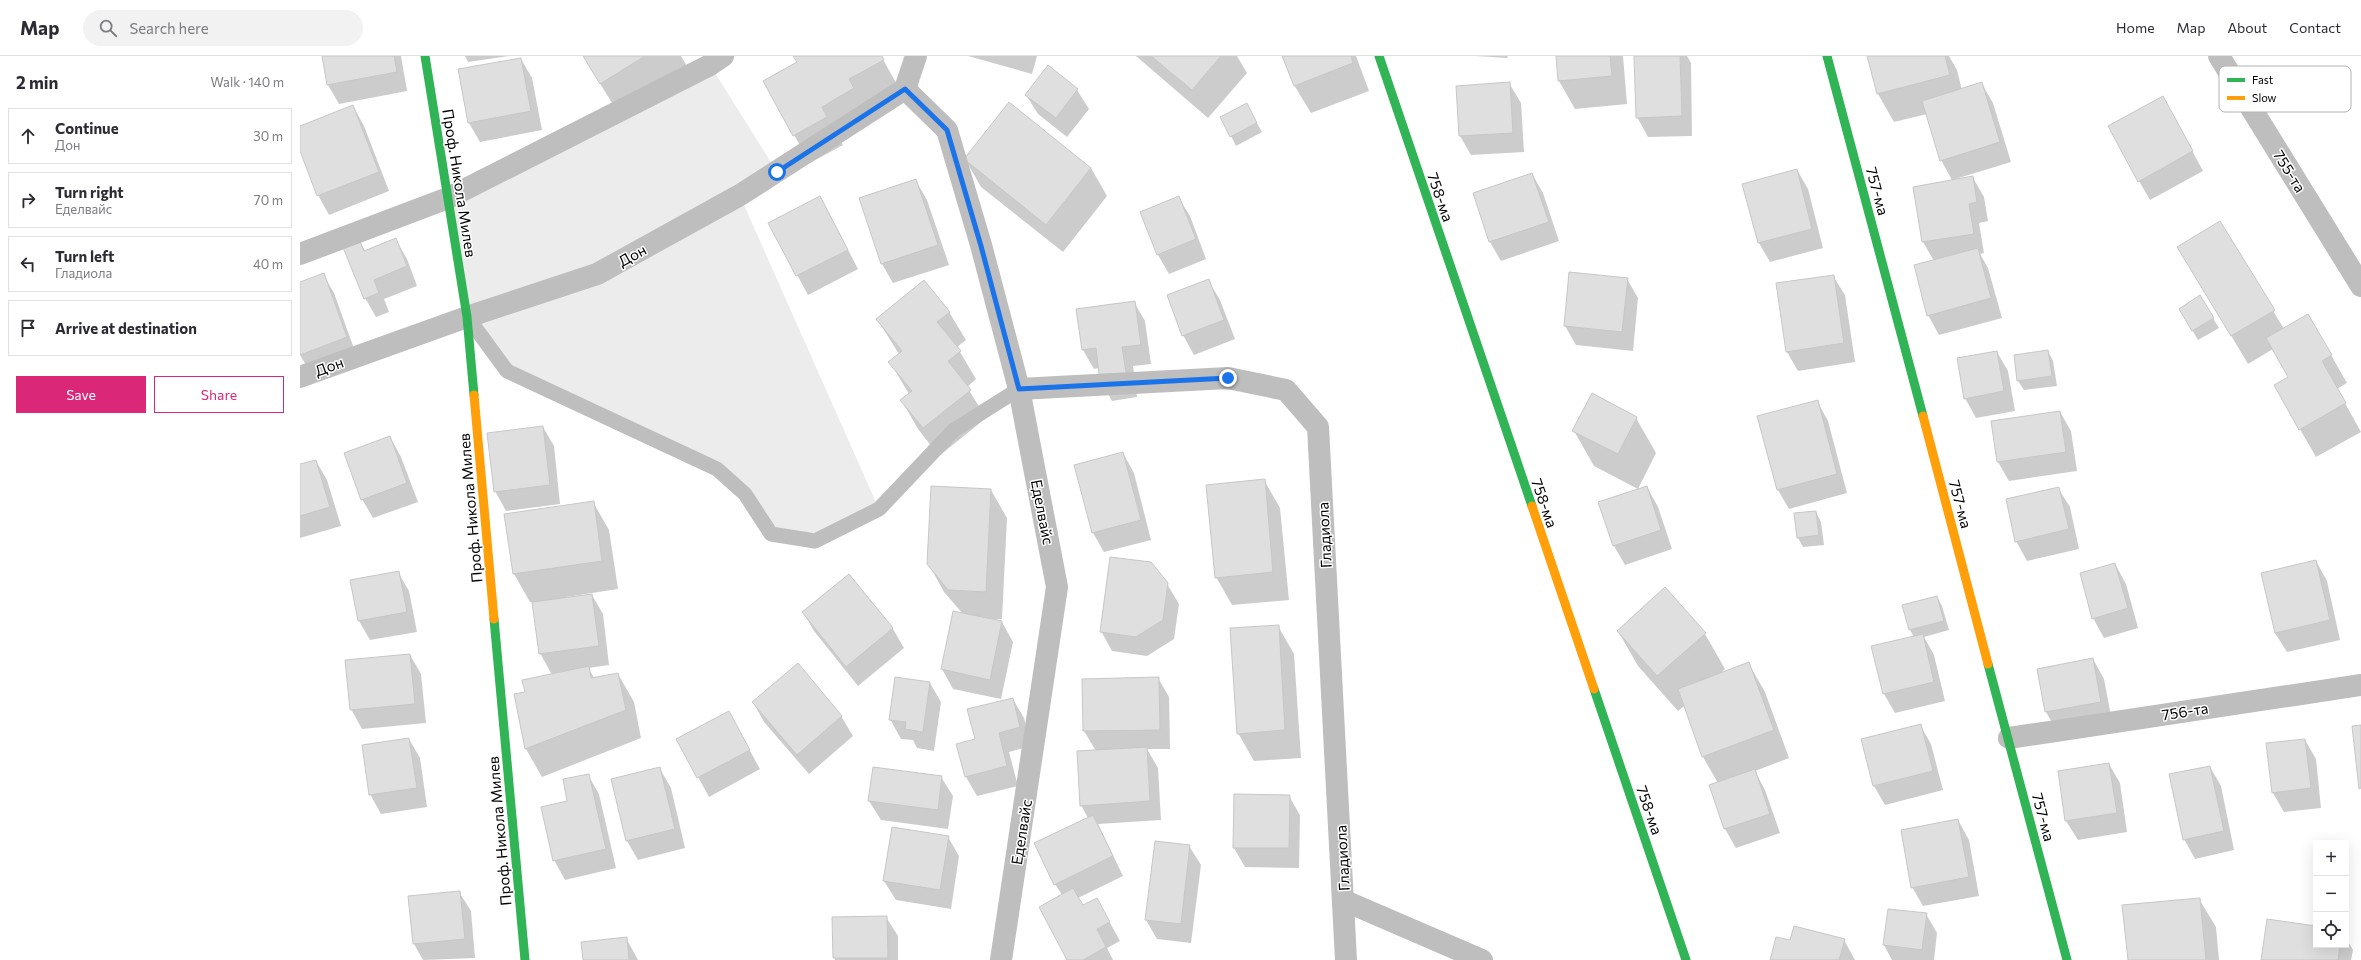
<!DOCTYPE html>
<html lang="en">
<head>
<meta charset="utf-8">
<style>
  body { margin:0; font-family:Commissioner,sans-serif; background:#f2f2f3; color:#2b2b33 }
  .controls { position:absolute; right:12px; bottom:12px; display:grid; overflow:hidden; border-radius:0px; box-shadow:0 4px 16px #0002 }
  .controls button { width:36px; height:36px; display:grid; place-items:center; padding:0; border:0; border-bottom:1px solid #e1e1e2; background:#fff; color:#2b2b33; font:20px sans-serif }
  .stop { position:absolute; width:12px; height:12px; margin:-9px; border:3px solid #1a73e8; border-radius:50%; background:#fff }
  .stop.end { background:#1a73e8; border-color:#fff; box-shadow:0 1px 4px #0008 }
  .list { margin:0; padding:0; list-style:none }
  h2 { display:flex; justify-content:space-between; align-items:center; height:52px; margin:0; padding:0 16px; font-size:17px }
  h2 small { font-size:13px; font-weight:400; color:#7c7c81 }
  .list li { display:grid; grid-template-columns:26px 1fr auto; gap:12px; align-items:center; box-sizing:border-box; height:56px; margin:0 8px 8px; padding:0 8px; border:1px solid #e1e1e2; border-radius:0px }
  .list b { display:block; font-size:15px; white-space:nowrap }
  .list p { margin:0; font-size:13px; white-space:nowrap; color:#7c7c81 }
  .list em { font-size:13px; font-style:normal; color:#7c7c81 }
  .actions { display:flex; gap:8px; padding:12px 16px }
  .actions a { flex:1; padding:9px 0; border:1px solid #db2777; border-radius:0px; text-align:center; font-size:14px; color:#db2777 }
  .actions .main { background:#db2777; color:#fff }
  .icon { flex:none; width:22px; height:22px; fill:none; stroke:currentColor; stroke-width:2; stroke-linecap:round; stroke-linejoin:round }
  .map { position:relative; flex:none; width:2061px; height:904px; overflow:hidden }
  header { display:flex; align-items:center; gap:24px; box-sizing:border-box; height:56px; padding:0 20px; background:#fff; border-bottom:1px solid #e1e1e2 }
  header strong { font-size:19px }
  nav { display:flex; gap:22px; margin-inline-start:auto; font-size:14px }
  .search { width:280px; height:36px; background:#f2f2f3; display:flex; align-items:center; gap:10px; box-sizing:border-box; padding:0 14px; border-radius:22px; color:#7c7c81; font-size:15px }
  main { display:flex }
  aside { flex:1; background:#fff }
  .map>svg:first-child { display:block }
  .green { fill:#ececec }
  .shadow { fill:#0003 }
  .building { fill:#dfdfdf; stroke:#c7c7c7 }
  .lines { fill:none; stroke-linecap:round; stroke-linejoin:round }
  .lane { stroke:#bebebe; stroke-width:15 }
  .street { stroke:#bebebe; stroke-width:22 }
  .fast { stroke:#30b455; stroke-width:9 }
  .slow { stroke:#ff9f0a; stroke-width:9 }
  .route { stroke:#1a73e8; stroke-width:5 }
  .labels { text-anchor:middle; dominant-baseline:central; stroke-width:3; stroke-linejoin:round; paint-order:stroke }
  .street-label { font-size:15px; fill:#000; stroke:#fff }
  .key { fill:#fff; stroke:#b2b2b2; stroke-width:1 }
  .key-label { font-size:11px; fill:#000 }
</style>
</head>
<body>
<header>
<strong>Map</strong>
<div class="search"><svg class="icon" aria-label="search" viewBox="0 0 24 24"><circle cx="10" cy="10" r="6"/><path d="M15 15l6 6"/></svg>Search here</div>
<nav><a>Home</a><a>Map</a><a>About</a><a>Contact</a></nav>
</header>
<main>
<aside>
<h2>2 min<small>Walk · 140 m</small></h2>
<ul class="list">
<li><svg class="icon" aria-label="ahead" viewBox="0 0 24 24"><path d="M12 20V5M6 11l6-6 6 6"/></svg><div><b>Continue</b><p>Дон</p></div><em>30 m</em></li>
<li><svg class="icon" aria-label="right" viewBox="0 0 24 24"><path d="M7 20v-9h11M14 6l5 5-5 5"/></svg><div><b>Turn right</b><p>Еделвайс</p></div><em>70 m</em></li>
<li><svg class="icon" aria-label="left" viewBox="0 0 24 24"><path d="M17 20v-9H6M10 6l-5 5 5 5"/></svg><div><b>Turn left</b><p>Гладиола</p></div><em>40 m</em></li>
<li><svg class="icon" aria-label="arrive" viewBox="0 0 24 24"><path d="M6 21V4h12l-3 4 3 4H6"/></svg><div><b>Arrive at destination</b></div></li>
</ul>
<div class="actions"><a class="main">Save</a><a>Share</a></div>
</aside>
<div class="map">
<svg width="2061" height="904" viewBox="0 0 2061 904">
  <rect width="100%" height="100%" fill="#fff"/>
  <polygon class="green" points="410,9 477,116 440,140 579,453 515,485 471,478 417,413 207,315 167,261 148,142"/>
  <g class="shadow">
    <polygon points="23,0 101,0 107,35 39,48 28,29"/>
    <polygon points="165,0 209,0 168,6"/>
    <polygon points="283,0 381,0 388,12 317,55"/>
    <polygon points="495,0 581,0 599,32 537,79 543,89 510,107 494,79 498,6"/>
    <polygon points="668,0 737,0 732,18"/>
    <polygon points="836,0 937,0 947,17 908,62"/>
    <polygon points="983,0 1056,0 1069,35 1011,57 994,29"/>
    <polygon points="1176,0 1208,0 1207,2"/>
    <polygon points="1257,0 1323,0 1327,48 1275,53 1259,25"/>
    <polygon points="1335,0 1387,0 1391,7 1392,80 1348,81 1337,61"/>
    <polygon points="1568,0 1649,0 1657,14 1662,34 1682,28 1693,47 1711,106 1652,124 1641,104 1627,58 1594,66 1578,38"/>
    <polygon points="221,3 232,22 242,74 180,86 169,67"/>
    <polygon points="1209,27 1221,47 1224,96 1171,99 1160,80 1157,31"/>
    <polygon points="777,34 789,53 767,81 738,58 726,39"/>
    <polygon points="53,50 64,70 89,135 29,159 18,139 0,92 0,71"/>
    <polygon points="952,58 962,76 936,90 931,80"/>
    <polygon points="1874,61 1903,115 1850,144 1839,125"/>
    <polygon points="665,103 791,112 807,140 763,196 681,131"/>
    <polygon points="1497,114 1508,133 1523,192 1470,206 1459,187 1444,128"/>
    <polygon points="1232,118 1243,137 1259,185 1201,205 1190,186 1174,137"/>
    <polygon points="1673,122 1684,141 1688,165 1679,167 1684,197 1680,198 1688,212 1702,262 1639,279 1628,259 1634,205 1623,186 1614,132"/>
    <polygon points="616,125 627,144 649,209 593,227 582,208 560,143"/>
    <polygon points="878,141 890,160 906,203 869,218 858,199"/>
    <polygon points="531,161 558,213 508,239 469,167"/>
    <polygon points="1920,166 1984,273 2008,259 2047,327 2037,333 2061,376 2016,401 1975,330 1990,321 1973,293 1948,308 1895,219"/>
    <polygon points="59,184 66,196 96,184 107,203 117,230 84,243 89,256 76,261 65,242"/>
    <polygon points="23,218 34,237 57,301 11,318 0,299 0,227"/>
    <polygon points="1270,218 1327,223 1338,242 1333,295 1276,289 1265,270"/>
    <polygon points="1533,220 1545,239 1555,306 1498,315 1487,296"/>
    <polygon points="908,224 920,244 935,283 894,299 883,279"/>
    <polygon points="1900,241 1919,272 1898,284 1880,253"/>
    <polygon points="834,246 845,265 851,308 833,310 837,341 812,345 801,325 799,312 794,313 783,294"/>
    <polygon points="649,256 666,284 657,291 676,323 667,331 686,362 639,400 618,373 602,345 609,338 590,306 599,298 577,263"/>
    <polygon points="1748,295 1753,305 1757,330 1724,334 1718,325 1715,300"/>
    <polygon points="1697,296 1708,315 1715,355 1676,362 1665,342"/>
    <polygon points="1517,345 1528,365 1547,437 1489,453 1478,434 1458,361"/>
    <polygon points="1760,356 1771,375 1777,415 1709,425 1698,406 1692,366"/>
    <polygon points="1336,362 1356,397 1338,433 1294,410 1274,375"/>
    <polygon points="243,371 254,390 260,448 206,455 195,435"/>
    <polygon points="90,381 101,401 118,446 73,462 62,443"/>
    <polygon points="823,397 834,417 851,484 804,496 793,477 775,409"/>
    <polygon points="16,405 27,424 41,470 0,482 0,409"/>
    <polygon points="964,424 980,452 989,544 932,549 916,521"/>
    <polygon points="1347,431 1358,451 1372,493 1325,509 1314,490"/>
    <polygon points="1758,432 1770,451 1779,493 1727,505 1716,485"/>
    <polygon points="691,434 707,462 702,563 691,564 702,566 713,586 701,643 653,633 642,613 654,556 663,558 644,536 628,507"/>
    <polygon points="293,446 309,474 318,533 266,541 266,543 292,539 303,558 309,609 288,612 295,623 318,618 334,646 341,682 242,721 226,693 215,639 226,637 262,617 251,617 240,597 233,546 230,546 214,518 205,459"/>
    <polygon points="1516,456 1521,466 1524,489 1503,491 1498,482 1495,458"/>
    <polygon points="2016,505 2027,525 2040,584 1987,596 1975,577 1962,518"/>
    <polygon points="1815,508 1826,528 1838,572 1804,582 1793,562"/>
    <polygon points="98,516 109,535 117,576 70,584 59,565 52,525"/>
    <polygon points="549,519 593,573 604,592 558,630 514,575 503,556"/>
    <polygon points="867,528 879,548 874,583 847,600 812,595 801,575"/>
    <polygon points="1637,541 1642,550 1649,574 1624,581 1634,599 1645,645 1595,657 1584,638 1614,581 1610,574"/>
    <polygon points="978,570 994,598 1001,702 954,705 938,677"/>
    <polygon points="1318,575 1405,578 1425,613 1419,619 1449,608 1465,636 1489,702 1455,715 1465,734 1480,777 1436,792 1425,773 1410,730 1418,727 1403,701 1384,650 1378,655 1338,610"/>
    <polygon points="110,599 121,618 126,667 62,673 51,653"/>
    <polygon points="1793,603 1804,623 1812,665 1757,675 1746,656 1738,614"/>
    <polygon points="858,622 869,641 870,693 847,693 858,712 861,764 798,768 823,820 778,842 783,851 808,863 820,885 807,892 813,904 768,904 762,839 755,828 788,762 781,749 796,695 784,675"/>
    <polygon points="630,627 641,646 634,695 617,692 613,684 601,683 590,663"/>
    <polygon points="713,643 724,662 731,690 709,696 718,730 677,740 666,721 676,684"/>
    <polygon points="453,646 541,660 553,680 509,718 464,666"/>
    <polygon points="1620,669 1631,688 1643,734 1585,749 1574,730"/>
    <polygon points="439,675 460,713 409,741 378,684"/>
    <polygon points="109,683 120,702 127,751 81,758 70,738"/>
    <polygon points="2005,684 2016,703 2021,752 1984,756 1973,737"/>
    <polygon points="1809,708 1820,727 1827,776 1778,784 1766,765"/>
    <polygon points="1910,711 1921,730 1934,794 1895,803 1884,783"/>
    <polygon points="360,713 371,732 385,792 338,804 327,785 312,724"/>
    <polygon points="288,719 299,738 316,812 265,824 254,804 268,745"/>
    <polygon points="641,721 653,740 648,773 581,764 569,745"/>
    <polygon points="989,740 1000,759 999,812 945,811 934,792"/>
    <polygon points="1658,764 1669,784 1679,840 1623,850 1612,831"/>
    <polygon points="648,781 659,800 651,853 596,844 584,825"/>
    <polygon points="889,790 901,809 891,887 857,883 846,864"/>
    <polygon points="159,836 171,855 175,902 123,904 114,888"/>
    <polygon points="1899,843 1916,871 1919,904 1829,904"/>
    <polygon points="1589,854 1626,858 1637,877 1634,904 1592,904 1584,889"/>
    <polygon points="586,861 598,880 598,904 535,904 533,862"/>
    <polygon points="2016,871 2016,889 2046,889 2046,882 2053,894 2051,904 1962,904"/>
    <polygon points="326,882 338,904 284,904"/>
    <polygon points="1544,884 1555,904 1471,904 1490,886"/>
  </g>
  <g class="building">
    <polygon points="22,0 94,0 97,16 27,29"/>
    <polygon points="283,0 345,0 300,28"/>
    <polygon points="493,0 582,0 584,4 549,23 554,32 522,51 527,61 493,80 463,25 497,6"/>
    <polygon points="851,0 921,0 892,34"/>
    <polygon points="982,0 1051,0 1053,7 994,30"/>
    <polygon points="1256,0 1310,0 1312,20 1258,25"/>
    <polygon points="1334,0 1380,0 1382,60 1336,62"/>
    <polygon points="1567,0 1645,0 1650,19 1577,38"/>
    <polygon points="221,2 231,55 168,67 158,13"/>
    <polygon points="748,9 778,33 756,62 725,39"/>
    <polygon points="1210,26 1213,77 1159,80 1156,30"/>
    <polygon points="1682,26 1700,86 1640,105 1622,45"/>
    <polygon points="1863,40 1893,95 1838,126 1808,70"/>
    <polygon points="709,46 791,112 746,169 664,103"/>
    <polygon points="947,47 957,67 930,81 920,61"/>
    <polygon points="53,49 79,116 17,140 0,95 0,70"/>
    <polygon points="1497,113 1512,173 1458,187 1442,128"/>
    <polygon points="1232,117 1249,166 1189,186 1173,137"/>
    <polygon points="1673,120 1677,146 1669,148 1674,178 1622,186 1613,131"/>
    <polygon points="616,123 638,189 581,208 559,142"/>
    <polygon points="520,140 548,194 496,220 468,167"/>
    <polygon points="879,140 896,183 857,199 840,156"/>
    <polygon points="1920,165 1975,254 1931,280 1877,191"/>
    <polygon points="96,182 107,210 74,224 79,237 64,243 42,189 59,183 64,195"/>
    <polygon points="1678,192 1691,242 1627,260 1614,209"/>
    <polygon points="1269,216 1328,222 1322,276 1264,270"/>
    <polygon points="24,217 47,281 0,299 0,226"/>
    <polygon points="1534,219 1544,287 1486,296 1476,227"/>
    <polygon points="909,223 924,264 882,280 867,239"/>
    <polygon points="624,224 650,256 637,266 661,295 648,305 671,334 623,372 600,344 612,335 588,306 602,295 576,263"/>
    <polygon points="1900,239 1914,262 1892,275 1879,253"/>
    <polygon points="835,245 841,289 822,291 827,322 800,326 796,292 782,294 776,253"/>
    <polygon points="2008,258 2032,299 2022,305 2046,347 1999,374 1974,329 1988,321 1966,282"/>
    <polygon points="1748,294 1752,320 1717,325 1714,299"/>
    <polygon points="1697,295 1704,335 1664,343 1657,302"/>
    <polygon points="1292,337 1337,361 1318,398 1272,375"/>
    <polygon points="1518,344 1537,418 1477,434 1457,360"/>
    <polygon points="1760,355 1766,396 1697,406 1691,365"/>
    <polygon points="243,370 250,429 194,436 187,377"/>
    <polygon points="90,380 107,427 61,444 44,397"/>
    <polygon points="823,396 841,464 792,477 774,409"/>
    <polygon points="16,404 30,451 0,460 0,408"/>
    <polygon points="965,423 973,516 915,522 906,429"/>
    <polygon points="631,430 691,433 686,536 648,534 627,508"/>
    <polygon points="1347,430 1361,474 1313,490 1298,446"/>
    <polygon points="1759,431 1769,473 1715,486 1706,443"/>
    <polygon points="294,445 302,505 213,518 204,458"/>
    <polygon points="1516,455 1519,479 1497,482 1494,457"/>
    <polygon points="810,501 851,506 868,527 863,564 836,581 800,576"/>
    <polygon points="2016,504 2030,564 1975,577 1961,517"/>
    <polygon points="1815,507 1828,552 1792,563 1780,517"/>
    <polygon points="99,515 107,556 58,565 50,524"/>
    <polygon points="549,518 593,572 546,611 502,556"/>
    <polygon points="1365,531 1406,577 1357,620 1317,575"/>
    <polygon points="292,538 299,590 239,598 232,546"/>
    <polygon points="1637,540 1644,565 1609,574 1602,549"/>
    <polygon points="653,555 702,565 690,624 641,613"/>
    <polygon points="979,569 985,674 937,678 930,572"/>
    <polygon points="1623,578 1634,626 1583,638 1571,590"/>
    <polygon points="110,598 115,648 50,654 45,604"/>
    <polygon points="1793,602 1801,646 1745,656 1737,613"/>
    <polygon points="1449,606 1474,674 1402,701 1378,633"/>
    <polygon points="498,607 542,660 497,699 452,646"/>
    <polygon points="289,610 291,622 318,617 326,654 225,693 214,638 225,636 222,624"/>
    <polygon points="595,621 630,626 623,676 605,673 606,666 589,664"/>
    <polygon points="859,621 860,674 783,675 782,623"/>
    <polygon points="713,642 720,671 699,677 707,710 665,721 656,688 675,683 667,653"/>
    <polygon points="429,655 450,694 397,722 376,683"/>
    <polygon points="1621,668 1633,715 1573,730 1561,683"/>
    <polygon points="2061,669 2061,732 2059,733 2052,670"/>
    <polygon points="109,682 117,732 69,739 62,689"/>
    <polygon points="2005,683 2011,732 1972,737 1966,687"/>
    <polygon points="847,691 850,745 780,750 777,695"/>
    <polygon points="1809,707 1817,757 1765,765 1758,715"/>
    <polygon points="1910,710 1924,775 1883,784 1869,718"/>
    <polygon points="360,711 375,773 326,785 311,723"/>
    <polygon points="573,711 642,720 638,754 568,745"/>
    <polygon points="1455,713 1470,758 1424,773 1409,729"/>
    <polygon points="289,718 306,793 253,805 241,751 267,745 263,723"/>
    <polygon points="934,738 990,739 989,792 933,792"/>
    <polygon points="793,759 813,800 754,829 734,787"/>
    <polygon points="1658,763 1669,821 1611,832 1601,774"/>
    <polygon points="592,771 649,780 640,834 583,825"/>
    <polygon points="855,785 890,789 881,868 845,864"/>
    <polygon points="773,832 783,849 797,842 810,866 797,873 806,891 783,904 767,904 739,851"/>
    <polygon points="160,835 165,883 113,888 108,840"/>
    <polygon points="1900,842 1906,904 1828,904 1822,849"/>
    <polygon points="1588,853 1627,857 1622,894 1583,889"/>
    <polygon points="587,860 588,902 533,902 532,861"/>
    <polygon points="1967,863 2016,870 2016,889 2040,889 2038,904 1961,904"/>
    <polygon points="1494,870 1545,883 1539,904 1470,904 1476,881 1490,884"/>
    <polygon points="327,881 329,904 283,904 281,886"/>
  </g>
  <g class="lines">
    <polyline class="lane" points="168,262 207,315 417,413 445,438 471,478 515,485 579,453 654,374 719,333"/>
    <g class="street">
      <polyline points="1919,0 2061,230"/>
      <polyline points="605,33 647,74 681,189 719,333 757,531 701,904"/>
      <polyline points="0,198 148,142 410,9 423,0"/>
      <polyline points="0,321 167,261 297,218 440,139 605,33 616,0"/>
      <polyline points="719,333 928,322 986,334 1018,371 1046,904"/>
      <polyline points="1709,682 2061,629"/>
      <polyline points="1045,845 1182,904"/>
    </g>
    <g class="fast">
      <polyline points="125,0 167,261 174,339"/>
      <polyline points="1079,0 1232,450"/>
      <polyline points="1527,0 1623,360"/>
      <polyline points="194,563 225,904"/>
      <polyline points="1688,608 1767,904"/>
      <polyline points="1294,633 1386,904"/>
    </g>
    <g class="slow">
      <polyline points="174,339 194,563"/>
      <polyline points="1623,360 1688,608"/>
      <polyline points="1232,450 1294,633"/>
    </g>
  </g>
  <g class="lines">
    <polyline class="route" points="477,116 605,33 647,74 681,190 719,333 928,322"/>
  </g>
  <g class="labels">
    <g class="street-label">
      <text transform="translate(1990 115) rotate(58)">755-та</text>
      <text transform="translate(160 127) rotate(81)">Проф. Никола Милев</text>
      <text transform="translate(1578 135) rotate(75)">757-ма</text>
      <text transform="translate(1141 141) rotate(71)">758-ма</text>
      <text transform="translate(332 199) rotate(-29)">Дон</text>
      <text transform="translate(29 310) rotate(-20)">Дон</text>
      <text transform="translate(1245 447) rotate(71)">758-ма</text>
      <text transform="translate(1661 448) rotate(75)">757-ма</text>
      <text transform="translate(170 452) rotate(-95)">Проф. Никола Милев</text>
      <text transform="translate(743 456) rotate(79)">Еделвайс</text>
      <text transform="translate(1024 479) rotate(-93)">Гладиола</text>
      <text transform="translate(1885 655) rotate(-9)">756-та</text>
      <text transform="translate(1350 754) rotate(71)">758-ма</text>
      <text transform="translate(1744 761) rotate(75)">757-ма</text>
      <text transform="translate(199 775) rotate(-95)">Проф. Никола Милев</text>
      <text transform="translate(721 776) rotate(-81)">Еделвайс</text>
      <text transform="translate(1042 802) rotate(-93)">Гладиола</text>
    </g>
  </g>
  <rect x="1919" y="10" width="132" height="46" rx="6" class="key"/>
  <rect x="1927" y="22" width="18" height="4" fill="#30b455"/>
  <rect x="1927" y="40" width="18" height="4" fill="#ff9f0a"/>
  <g class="key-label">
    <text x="1952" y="28">Fast</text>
    <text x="1952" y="46">Slow</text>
  </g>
</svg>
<div class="controls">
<button>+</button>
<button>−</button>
<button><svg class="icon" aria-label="locate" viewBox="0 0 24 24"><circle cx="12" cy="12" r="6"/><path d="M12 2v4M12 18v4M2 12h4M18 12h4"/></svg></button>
</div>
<div class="stop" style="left:477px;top:116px"></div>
<div class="stop end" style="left:928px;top:322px"></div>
</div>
</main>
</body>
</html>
